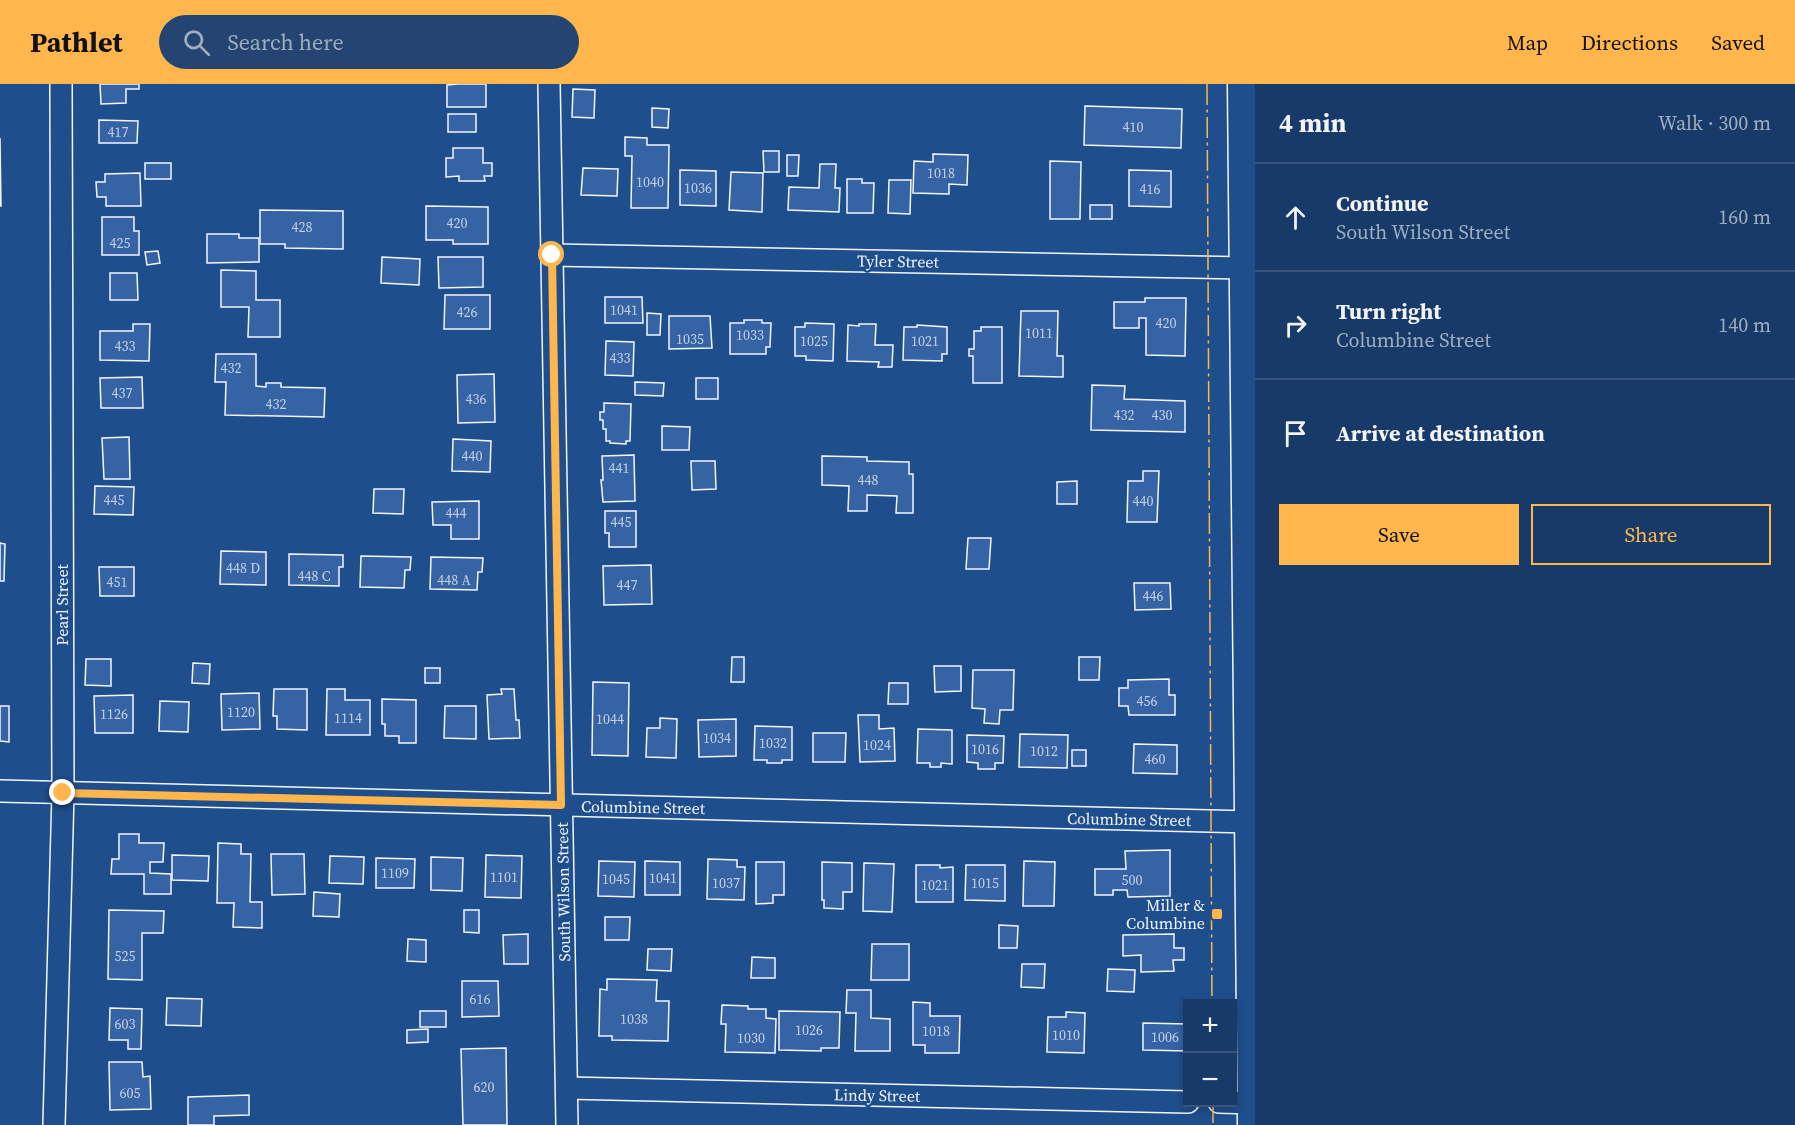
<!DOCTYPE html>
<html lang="en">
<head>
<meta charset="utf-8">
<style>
  body { margin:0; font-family:"Source Serif 4",serif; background:#244571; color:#f1f3f6 }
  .controls { position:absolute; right:18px; bottom:18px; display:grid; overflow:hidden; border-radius:0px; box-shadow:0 3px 9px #0003 }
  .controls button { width:54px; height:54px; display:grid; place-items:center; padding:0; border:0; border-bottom:2px solid #36547d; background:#173a69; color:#f1f3f6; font:30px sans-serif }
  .stop { position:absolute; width:18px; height:18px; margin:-14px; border:4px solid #ffb74d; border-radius:50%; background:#fff }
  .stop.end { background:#ffb74d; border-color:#fff; box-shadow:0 2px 6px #0008 }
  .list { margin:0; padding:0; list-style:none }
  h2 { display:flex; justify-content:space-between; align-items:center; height:78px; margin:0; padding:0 24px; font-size:26px }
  h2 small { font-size:20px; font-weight:400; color:#9eadc0 }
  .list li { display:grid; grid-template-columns:39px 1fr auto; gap:18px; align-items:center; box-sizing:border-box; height:108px; padding:0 24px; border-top:2px solid #36547d }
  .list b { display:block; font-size:22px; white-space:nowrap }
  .list p { margin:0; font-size:20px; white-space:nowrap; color:#9eadc0 }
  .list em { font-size:20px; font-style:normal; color:#9eadc0 }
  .actions { display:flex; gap:12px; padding:18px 24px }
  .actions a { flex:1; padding:14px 0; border:2px solid #ffb74d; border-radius:0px; text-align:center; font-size:21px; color:#ffb74d }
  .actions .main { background:#ffb74d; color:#111 }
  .icon { flex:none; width:33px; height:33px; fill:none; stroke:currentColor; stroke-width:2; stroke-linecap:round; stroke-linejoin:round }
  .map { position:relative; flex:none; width:1255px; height:1041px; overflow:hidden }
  header { display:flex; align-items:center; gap:36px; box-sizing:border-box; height:84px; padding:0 30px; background:#ffb74d; color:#111 }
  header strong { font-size:28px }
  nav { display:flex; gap:33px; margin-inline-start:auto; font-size:21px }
  .search { width:420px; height:54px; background:#244571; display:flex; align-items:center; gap:15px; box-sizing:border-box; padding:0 21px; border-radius:33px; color:#9eadc0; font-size:22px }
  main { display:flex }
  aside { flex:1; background:#173a69 }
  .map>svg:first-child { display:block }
  .building { fill:#3563a3; stroke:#f2f6ff; stroke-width:1.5 }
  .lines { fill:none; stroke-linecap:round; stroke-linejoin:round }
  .street-casing { stroke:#f2f6ff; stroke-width:24 }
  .secondary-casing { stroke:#f2f6ff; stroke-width:33 }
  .street { stroke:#1f4e8c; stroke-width:21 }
  .secondary { stroke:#1f4e8c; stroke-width:30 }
  .power { stroke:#ffb74d; stroke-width:1.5; stroke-dasharray:21 4.5 3 4.5; stroke-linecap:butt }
  .route { stroke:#ffb74d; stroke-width:8 }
  .poi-dot { fill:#ffb74d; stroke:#1f4e8c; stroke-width:2 }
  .labels { text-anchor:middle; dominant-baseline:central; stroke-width:4.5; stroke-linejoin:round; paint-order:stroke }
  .number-label { font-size:14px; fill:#c3d1e8 }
  .street-label { font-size:16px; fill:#f2f6ff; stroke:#1f4e8c }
  .poi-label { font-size:16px; fill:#f2f6ff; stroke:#1f4e8c; text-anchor:end }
</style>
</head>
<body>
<header>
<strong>Pathlet</strong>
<div class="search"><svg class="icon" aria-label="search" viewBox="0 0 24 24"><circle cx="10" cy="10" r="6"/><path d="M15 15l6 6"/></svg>Search here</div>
<nav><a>Map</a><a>Directions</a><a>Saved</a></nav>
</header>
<main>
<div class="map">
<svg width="1255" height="1041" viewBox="0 0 1255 1041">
  <rect width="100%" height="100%" fill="#1f4e8c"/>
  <g class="building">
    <polygon points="100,0 139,0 139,5 126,5 126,19 101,20"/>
    <polygon points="458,0 486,0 486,23 447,23 447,1"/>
    <polygon points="573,5 595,6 594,34 572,33"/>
    <polygon points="1085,22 1182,25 1181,64 1084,61"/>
    <polygon points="652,24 669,25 668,44 652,43"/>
    <rect x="448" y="30" width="28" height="18"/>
    <polygon points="99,36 138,37 137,59 99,59"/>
    <polygon points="625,53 647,54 647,61 669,61 668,124 631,124 632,72 625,72"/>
    <polygon points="0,54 1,122 0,122"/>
    <polygon points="453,64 483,64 483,79 492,79 492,92 484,92 485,97 459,97 459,92 446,93 446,74 453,74"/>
    <polygon points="763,67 779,67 779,88 764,88"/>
    <polygon points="933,70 968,71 967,101 949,100 949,110 913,109 914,77 933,78"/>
    <polygon points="787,71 799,71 798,92 787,92"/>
    <polygon points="1050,77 1081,78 1080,135 1050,135"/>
    <rect x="145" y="79" width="26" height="16"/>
    <polygon points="820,80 836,80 835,104 840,104 839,128 788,126 789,103 819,104"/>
    <polygon points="583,84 618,85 617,112 581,111"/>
    <polygon points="680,86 716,87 716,122 680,121"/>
    <polygon points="1129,86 1171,87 1171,123 1129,122"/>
    <polygon points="731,88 763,89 762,128 729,126"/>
    <polygon points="140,89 141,122 106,122 106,113 97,113 96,98 105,98 105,90"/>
    <polygon points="847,95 862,95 862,99 874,99 873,129 847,129"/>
    <polygon points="889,96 911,96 910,130 888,129"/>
    <rect x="1090" y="121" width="22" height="14"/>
    <polygon points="426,122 488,123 488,160 453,160 453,156 426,156"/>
    <polygon points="260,126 343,127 343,165 285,164 285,160 260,160"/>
    <polygon points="102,133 134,133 134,147 139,147 139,171 102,171"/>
    <polygon points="207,150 239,150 239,154 259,154 259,178 207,179"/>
    <polygon points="158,167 160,179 147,181 145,168"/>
    <polygon points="382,173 420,175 419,201 381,199"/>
    <polygon points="438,173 483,173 483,203 439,204"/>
    <polygon points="221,186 256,187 256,216 280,216 280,253 248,253 249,223 221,223"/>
    <polygon points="110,189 137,189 138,216 110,216"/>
    <polygon points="445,211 490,211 490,245 444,245"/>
    <polygon points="605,213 642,213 643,239 605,239"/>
    <polygon points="1145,214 1186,214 1185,272 1146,271 1146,234 1139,234 1139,244 1114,244 1114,218 1145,218"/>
    <polygon points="1021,227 1058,227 1057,272 1063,272 1063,293 1019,292"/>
    <polygon points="647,229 661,230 660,251 647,251"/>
    <polygon points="669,232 710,232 712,264 669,265"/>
    <polygon points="744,236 762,236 762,239 771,239 770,263 766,263 766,270 730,270 730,239 744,239"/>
    <polygon points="805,239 834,240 833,277 806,276 806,272 795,272 795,243 805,243"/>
    <polygon points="133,240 150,240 149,277 100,276 100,247 133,247"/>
    <polygon points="859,240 876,240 875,261 893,261 892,283 878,283 879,278 847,277 848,241 859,242"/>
    <polygon points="917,241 947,243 947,270 942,270 942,277 903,276 904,243 917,243"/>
    <polygon points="981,243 1002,243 1002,299 973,299 973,272 969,272 969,265 974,265 974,247 981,247"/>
    <polygon points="606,257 634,258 633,292 605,291"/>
    <polygon points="216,270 256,270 256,302 266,303 266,299 281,299 281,303 325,304 324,333 225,331 226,298 215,298"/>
    <polygon points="494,290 495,338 458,339 457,291"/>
    <polygon points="142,293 143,324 101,324 100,294"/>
    <rect x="696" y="294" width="22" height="21"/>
    <polygon points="635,298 664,299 663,312 635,311"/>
    <polygon points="1092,301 1125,302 1124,315 1185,317 1185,348 1091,346"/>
    <polygon points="604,319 631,320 630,357 626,357 626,360 610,359 610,357 606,357 606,345 603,345 603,336 600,336 600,328 604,328"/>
    <polygon points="662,342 690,343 689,366 662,366"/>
    <polygon points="129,353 130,395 104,395 102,354"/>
    <polygon points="453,355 491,357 490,388 452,387"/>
    <polygon points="634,371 635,417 603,418 601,396 603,396 602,372"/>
    <polygon points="822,372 867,373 867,377 909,378 909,390 913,390 913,429 896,429 897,412 867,411 867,427 848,427 849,402 822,401"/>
    <polygon points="691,377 715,377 716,405 692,406"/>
    <polygon points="1143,387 1159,387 1157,438 1127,438 1128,397 1143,397"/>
    <polygon points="1077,397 1077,420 1057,420 1057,398"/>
    <polygon points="95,402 134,403 133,431 94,430"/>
    <polygon points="374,405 404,405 403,430 373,429"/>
    <polygon points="479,417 479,455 451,455 451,441 433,441 432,418"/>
    <polygon points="605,427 636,427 636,463 609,463 609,449 605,449"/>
    <polygon points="968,454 991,454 989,485 966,485"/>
    <polygon points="0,459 5,460 4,497 0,497"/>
    <polygon points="221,467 266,468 266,501 220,500"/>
    <polygon points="289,470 343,471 343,483 339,483 339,502 289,501"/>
    <polygon points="361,472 411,473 410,486 405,486 404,504 360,503"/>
    <polygon points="431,473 483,474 482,488 478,488 477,506 430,505"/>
    <polygon points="651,481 652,520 604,521 603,482"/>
    <polygon points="99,483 134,483 134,512 100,512"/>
    <polygon points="1134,499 1170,499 1171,525 1135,526"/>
    <polygon points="732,573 744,573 744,598 731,598"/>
    <polygon points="1079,573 1100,573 1099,596 1079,596"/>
    <polygon points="86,575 111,575 111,602 85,601"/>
    <polygon points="193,579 210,580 209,600 192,599"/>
    <polygon points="934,582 961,582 961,607 935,608"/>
    <rect x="425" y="584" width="15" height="15"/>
    <polygon points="973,586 1014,586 1013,626 1000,626 999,640 984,639 985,625 972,624"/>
    <polygon points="1169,595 1169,611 1175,611 1175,631 1129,631 1128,622 1119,622 1119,604 1128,604 1128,596"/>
    <polygon points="593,598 629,599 628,672 592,671"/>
    <polygon points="889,599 908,599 908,620 888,620"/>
    <polygon points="274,605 307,605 307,646 277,645 277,632 273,632"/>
    <polygon points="327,605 345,605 345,616 370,616 370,651 326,651"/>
    <polygon points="501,605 514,605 516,636 519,636 520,654 489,655 487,611 502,610"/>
    <polygon points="259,609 260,645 222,646 221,610"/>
    <polygon points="133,611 133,649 95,649 94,612"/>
    <polygon points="382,615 416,616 416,659 399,659 399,652 385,652 385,640 382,640"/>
    <polygon points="160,617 189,618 188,648 159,647"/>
    <polygon points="0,622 9,622 9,658 0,657"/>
    <polygon points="445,622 476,622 476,655 444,654"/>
    <polygon points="858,631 879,631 879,645 894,644 895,677 860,678"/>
    <polygon points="660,634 677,635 676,674 646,673 647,644 660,644"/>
    <polygon points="736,635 736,672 699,673 698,636"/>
    <polygon points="755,642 792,643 792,676 782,676 782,679 767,679 767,676 754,676"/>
    <polygon points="918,645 952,646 952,680 941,679 941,683 930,683 930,679 917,679"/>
    <polygon points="813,649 846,649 845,678 813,678"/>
    <polygon points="1020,650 1068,651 1067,684 1019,683"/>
    <polygon points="967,651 1004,652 1003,679 995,679 995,685 978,685 978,679 967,678"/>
    <polygon points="1134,660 1177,661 1177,690 1133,689"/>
    <rect x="1072" y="666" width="14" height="16"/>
    <polygon points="119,750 139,750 139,759 164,759 163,778 150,778 150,789 171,790 171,810 144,810 144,790 111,790 112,775 119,775"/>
    <polygon points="218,759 241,760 241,770 251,770 250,818 262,818 262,844 233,843 234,819 217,819"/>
    <polygon points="1170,766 1170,812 1128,813 1127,806 1113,806 1113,811 1095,811 1095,785 1126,785 1125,767"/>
    <polygon points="271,770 304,770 305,810 272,811"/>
    <polygon points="172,771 209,772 208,797 172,796"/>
    <polygon points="486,771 522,772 521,814 485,813"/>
    <polygon points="330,772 364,773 363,800 329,799"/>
    <polygon points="431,773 463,774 462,807 431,806"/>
    <polygon points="376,774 415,775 414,804 376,804"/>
    <polygon points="708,775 737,776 737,783 745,783 744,816 707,815"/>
    <polygon points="599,777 635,778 634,813 598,812"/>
    <polygon points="645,777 680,778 680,811 645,811"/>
    <polygon points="1024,777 1055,778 1054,822 1023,822"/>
    <polygon points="756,778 784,778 784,811 773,811 773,819 756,820"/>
    <polygon points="822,778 852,779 852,808 843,808 843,825 824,824 824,816 822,816"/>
    <polygon points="864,779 894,780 892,828 863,827"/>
    <polygon points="916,781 940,781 940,784 953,783 953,818 916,818"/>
    <polygon points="966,781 1005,781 1005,817 965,816"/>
    <polygon points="314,808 340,810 339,833 313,832"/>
    <polygon points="109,826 164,827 163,849 142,849 142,896 108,895"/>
    <polygon points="464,826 479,826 479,849 464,848"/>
    <polygon points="605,833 630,833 629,856 605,856"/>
    <polygon points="999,841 1018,842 1017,864 999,864"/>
    <polygon points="528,850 528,880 504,880 503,851"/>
    <polygon points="1174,850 1174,864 1184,864 1184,876 1173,876 1174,887 1141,888 1141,871 1123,872 1123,851"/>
    <polygon points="408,855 426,856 426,878 407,877"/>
    <polygon points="872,860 909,860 909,896 871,896"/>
    <polygon points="648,865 672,865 671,887 647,886"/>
    <polygon points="752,873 775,874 775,894 751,894"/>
    <polygon points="1022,880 1045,880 1044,904 1021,903"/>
    <polygon points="1108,885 1135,886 1134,908 1107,907"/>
    <polygon points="607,895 657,896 656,917 669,917 668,957 612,956 612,952 599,952 600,905 607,906"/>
    <polygon points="462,897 498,897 499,932 462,933"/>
    <polygon points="847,906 871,906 871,934 890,935 890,967 855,967 856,929 846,929"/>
    <polygon points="167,914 202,915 201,942 166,941"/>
    <polygon points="913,918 930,919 930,932 960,932 959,969 925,969 925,961 913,961"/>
    <polygon points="722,921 748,922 748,925 766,925 766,934 776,935 775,969 725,968 726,940 721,940"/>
    <polygon points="110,924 142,925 141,965 128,965 128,956 109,956"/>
    <rect x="420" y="927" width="26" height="16"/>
    <polygon points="779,927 840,928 839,964 821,964 821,967 779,966"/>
    <polygon points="1066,928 1085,929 1084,969 1047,968 1048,933 1066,933"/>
    <polygon points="1143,939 1187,940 1187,967 1143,966"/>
    <polygon points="428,945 428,958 407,959 407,946"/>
    <polygon points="506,964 507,1041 463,1041 461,965"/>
    <polygon points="109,978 142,978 143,993 150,992 151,1025 110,1026"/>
    <polygon points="249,1011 249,1031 214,1032 214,1041 188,1041 188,1013"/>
  </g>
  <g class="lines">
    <g class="street-casing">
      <g id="street">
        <polyline points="549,0 567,1041"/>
        <polyline points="552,171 1245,184"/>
        <polyline points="0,707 1250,738"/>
        <polyline points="567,1004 1188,1018"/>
        <polyline points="1219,1018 1253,1019"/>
        <polyline points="54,1041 63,709 61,0"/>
      </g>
    </g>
    <g class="secondary-casing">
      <polyline id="secondary" points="1243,0 1253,1041"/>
    </g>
    <use href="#street" class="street"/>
    <use href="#secondary" class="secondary"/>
    <g class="power">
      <polyline points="1207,0 1212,920"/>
      <polyline points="1213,1018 1213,1041"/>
    </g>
  </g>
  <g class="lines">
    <polyline class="route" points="63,709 561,721 552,171"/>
  </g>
  <rect class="poi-dot" x="1211" y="824" width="12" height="12" rx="3"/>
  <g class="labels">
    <g class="number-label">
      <text x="1133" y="43">410</text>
      <text x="118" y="48">417</text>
      <text x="941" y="89">1018</text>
      <text x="650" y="98">1040</text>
      <text x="698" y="104">1036</text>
      <text x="1150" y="105">416</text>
      <text x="457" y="139">420</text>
      <text x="302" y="143">428</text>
      <text x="120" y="159">425</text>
      <text x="624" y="226">1041</text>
      <text x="467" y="228">426</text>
      <text x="1166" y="239">420</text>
      <text x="1039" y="249">1011</text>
      <text x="750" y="251">1033</text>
      <text x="690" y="255">1035</text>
      <text x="814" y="257">1025</text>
      <text x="925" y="257">1021</text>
      <text x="125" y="262">433</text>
      <text x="620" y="274">433</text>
      <text x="231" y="284">432</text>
      <text x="122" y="309">437</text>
      <text x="476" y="315">436</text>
      <text x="276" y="320">432</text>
      <text x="1124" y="331">432</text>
      <text x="1162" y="331">430</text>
      <text x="472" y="372">440</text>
      <text x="619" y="384">441</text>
      <text x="868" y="396">448</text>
      <text x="114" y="416">445</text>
      <text x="1143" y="417">440</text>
      <text x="456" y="429">444</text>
      <text x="621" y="438">445</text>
      <text x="243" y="484">448 D</text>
      <text x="314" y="492">448 C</text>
      <text x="454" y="496">448 A</text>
      <text x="117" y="498">451</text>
      <text x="627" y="501">447</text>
      <text x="1153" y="512">446</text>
      <text x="1147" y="617">456</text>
      <text x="241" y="628">1120</text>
      <text x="114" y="630">1126</text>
      <text x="348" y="634">1114</text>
      <text x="610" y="635">1044</text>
      <text x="717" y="654">1034</text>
      <text x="773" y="659">1032</text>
      <text x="877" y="661">1024</text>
      <text x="985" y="665">1016</text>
      <text x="1044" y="667">1012</text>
      <text x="1155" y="675">460</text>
      <text x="395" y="789">1109</text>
      <text x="504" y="793">1101</text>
      <text x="663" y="794">1041</text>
      <text x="616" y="795">1045</text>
      <text x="1132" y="796">500</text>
      <text x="726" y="799">1037</text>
      <text x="985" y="799">1015</text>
      <text x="935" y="801">1021</text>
      <text x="125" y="872">525</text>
      <text x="480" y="915">616</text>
      <text x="634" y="935">1038</text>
      <text x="125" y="940">603</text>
      <text x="809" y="946">1026</text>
      <text x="936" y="947">1018</text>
      <text x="1066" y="951">1010</text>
      <text x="1165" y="953">1006</text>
      <text x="751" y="954">1030</text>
      <text x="484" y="1003">620</text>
      <text x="130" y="1009">605</text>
    </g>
    <g class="street-label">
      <text transform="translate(898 177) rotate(1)">Tyler Street</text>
      <text transform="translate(62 521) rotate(-90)">Pearl Street</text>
      <text transform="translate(643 723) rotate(1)">Columbine Street</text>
      <text transform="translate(1129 735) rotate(1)">Columbine Street</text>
      <text transform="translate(563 808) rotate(-91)">South Wilson Street</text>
      <text transform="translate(877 1011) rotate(1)">Lindy Street</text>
    </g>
    <g class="poi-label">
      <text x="1205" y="821">Miller &amp;<tspan x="1205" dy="18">Columbine</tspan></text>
    </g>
  </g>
</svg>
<div class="controls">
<button>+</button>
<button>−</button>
</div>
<div class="stop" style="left:552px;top:171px"></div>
<div class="stop end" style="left:63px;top:709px"></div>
</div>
<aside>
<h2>4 min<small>Walk · 300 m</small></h2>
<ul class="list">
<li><svg class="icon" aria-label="ahead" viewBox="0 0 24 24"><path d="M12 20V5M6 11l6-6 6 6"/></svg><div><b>Continue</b><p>South Wilson Street</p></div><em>160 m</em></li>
<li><svg class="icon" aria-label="right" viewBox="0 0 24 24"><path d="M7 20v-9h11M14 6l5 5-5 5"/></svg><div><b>Turn right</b><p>Columbine Street</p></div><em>140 m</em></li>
<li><svg class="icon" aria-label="arrive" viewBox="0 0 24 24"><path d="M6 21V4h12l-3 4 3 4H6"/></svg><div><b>Arrive at destination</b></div></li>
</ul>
<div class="actions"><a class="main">Save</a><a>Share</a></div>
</aside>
</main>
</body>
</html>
